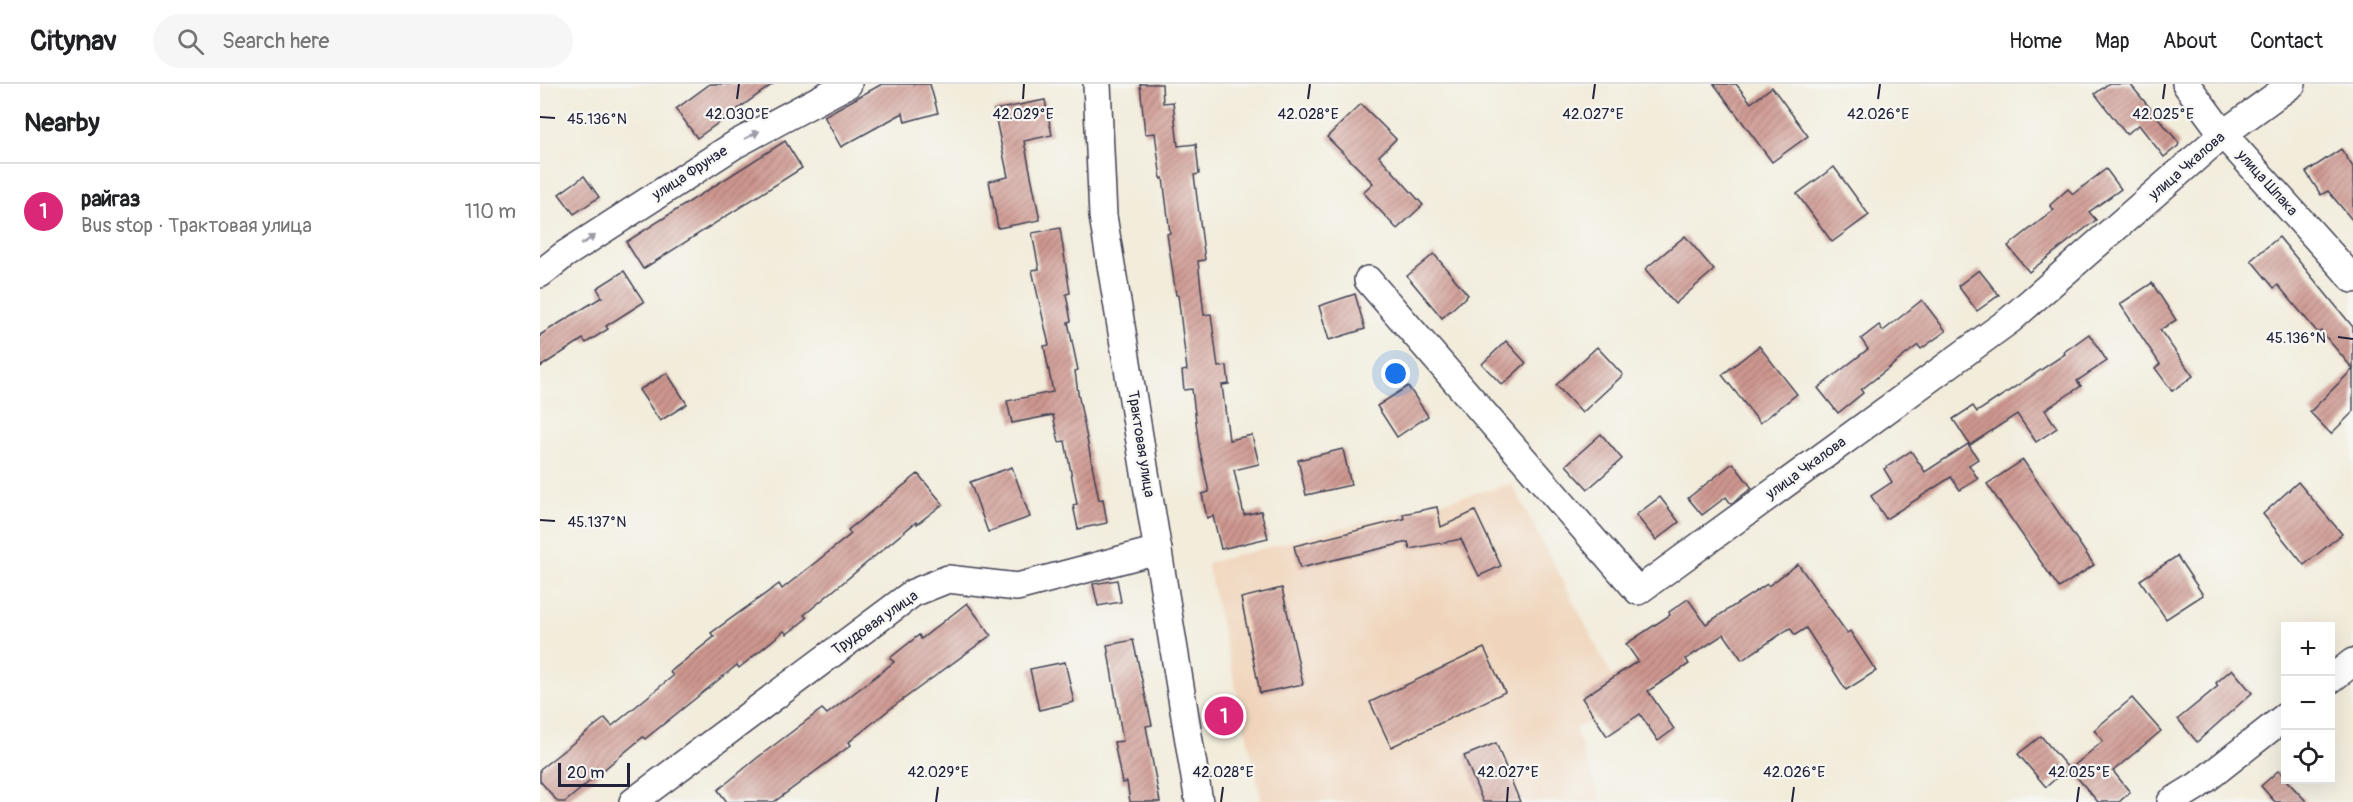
<!DOCTYPE html>
<html lang="en">
<head>
<meta charset="utf-8">
<style>
  body { margin:0; font-family:Pangolin,sans-serif; background:#f6f6f6; color:#202124 }
  .controls { position:absolute; right:18px; bottom:18px; display:grid; overflow:hidden; border-radius:0px; box-shadow:0 6px 24px #0002 }
  .controls button { width:54px; height:54px; display:grid; place-items:center; padding:0; border:0; border-bottom:2px solid #e0e0e0; background:#fff; color:#202124; font:30px sans-serif }
  .scale { position:absolute; left:18px; bottom:15px; width:72px; box-sizing:border-box; padding-left:6px; border:3px solid #22223b; border-top:0; font-size:16px; line-height:21px; white-space:nowrap; color:#22223b; -webkit-text-stroke:4px #f6f6f2; paint-order:stroke }
  .you { position:absolute; left:856px; top:290px; width:21px; height:21px; margin:-15px; border:4px solid #fff; border-radius:50%; background:#1a73e8; box-shadow:0 0 0 9px #1a73e833 }
  .badge { display:grid; place-items:center; width:39px; height:39px; border-radius:50%; background:#db2777; color:#fff; font-size:20px; font-weight:700 }
  .pin { position:absolute; translate:-50% -50%; border:3px solid #fff; box-shadow:0 2px 6px #0006 }
  .list { margin:0; padding:0; list-style:none }
  h2 { display:flex; justify-content:space-between; align-items:center; height:78px; margin:0; padding:0 24px; font-size:26px }
  h2 small { font-size:20px; font-weight:400; color:#757577 }
  .list li { display:grid; grid-template-columns:39px 1fr auto; gap:18px; align-items:center; box-sizing:border-box; height:96px; padding:0 24px; border-top:2px solid #e0e0e0 }
  .list b { display:block; font-size:22px; white-space:nowrap }
  .list p { margin:0; font-size:20px; white-space:nowrap; color:#757577 }
  .list em { font-size:20px; font-style:normal; color:#757577 }
  .icon { flex:none; width:33px; height:33px; fill:none; stroke:currentColor; stroke-width:2; stroke-linecap:round; stroke-linejoin:round }
  .map { position:relative; flex:none; width:1813px; height:718px; overflow:hidden }
  header { display:flex; align-items:center; gap:36px; box-sizing:border-box; height:84px; padding:0 30px; background:#fff; border-bottom:2px solid #e0e0e0 }
  header strong { font-size:28px }
  nav { display:flex; gap:33px; margin-inline-start:auto; font-size:21px }
  .search { width:420px; height:54px; background:#f6f6f6; display:flex; align-items:center; gap:15px; box-sizing:border-box; padding:0 21px; border-radius:33px; color:#757577; font-size:22px }
  main { display:flex }
  aside { flex:1; background:#fff }
  .map>svg:first-child { display:block }
  .built { fill:#f0d5bc }
  .building { fill:url(#building-hatch) }
  .lines { fill:none; stroke-linecap:round; stroke-linejoin:round }
  .minor-casing { stroke:#414053; stroke-width:30 }
  .minor { stroke:#fff; stroke-width:27 }
  .oneway { fill:#9c9ca7 }
  .ticks { fill:none; stroke:#22223b; stroke-width:2 }
  .labels { text-anchor:middle; dominant-baseline:central; stroke-width:4.5; stroke-linejoin:round; paint-order:stroke }
  .street-label { font-size:15px; fill:#22223b; stroke:#f6f6f2 }
  .ticks-label { font-size:15px; text-anchor:middle; fill:#22223b; stroke:#f6f6f2; stroke-width:4.5; stroke-linejoin:round; paint-order:stroke }
</style>
</head>
<body>
<header>
<strong>Citynav</strong>
<div class="search"><svg class="icon" aria-label="search" viewBox="0 0 24 24"><circle cx="10" cy="10" r="6"/><path d="M15 15l6 6"/></svg>Search here</div>
<nav><a>Home</a><a>Map</a><a>About</a><a>Contact</a></nav>
</header>
<main>
<aside>
<h2>Nearby<small></small></h2>
<ul class="list">
<li><span class="badge">1</span><div><b>райгаз</b><p>Bus stop · Трактовая улица</p></div><em>110 m</em></li>
</ul>
</aside>
<div class="map">
<svg width="1813" height="718" viewBox="0 0 1813 718">
  <defs>
    <pattern id="building-hatch" width="6" height="6" patternUnits="userSpaceOnUse" patternTransform="scale(1.5)"><rect width="6" height="6" fill="#ce978f"/><path d="M-1 1l2-2M0 6l6-6M5 7l2-2" fill="none" stroke="#a77b76"/></pattern>
  </defs>
  <rect width="100%" height="100%" fill="#f6f6f2"/>
  <filter id="ink" filterUnits="userSpaceOnUse"><feTurbulence type="fractalNoise" baseFrequency=".0167" numOctaves="2"/><feDisplacementMap in="SourceGraphic" scale="12" xChannelSelector="R" yChannelSelector="G"/><feConvolveMatrix kernelMatrix="1 2 1 2 8 2 1 2 1" color-interpolation-filters="sRGB"/></filter>
  <filter id="wash" filterUnits="userSpaceOnUse"><feTurbulence type="fractalNoise" baseFrequency=".008" numOctaves="4" result="noise"/><feDisplacementMap in="SourceGraphic" scale="24" xChannelSelector="R" yChannelSelector="G"/><feGaussianBlur stdDeviation="1.35" result="paint"/><feColorMatrix in="noise" values="0 0 0 0 0 0 0 0 0 0 0 0 0 0 0 0 0 1.4 0 .05"/><feComposite in="paint" operator="in"/></filter>
  <g filter="url(#wash)">
    <rect width="100%" height="100%" fill="#f2ecdb"/>
    <polygon class="built" points="972,400 1089,625 1035,644 1061,718 722,718 667,479"/>
    <g id="blocks">
      <g class="building">
        <polygon points="170,0 233,0 157,54 136,25"/>
        <polygon points="342,0 390,0 398,29 365,38 363,29 301,63 284,32"/>
        <polygon points="600,0 622,0 623,19 633,18 638,62 656,60 659,90 654,91 665,176 658,177 664,231 671,230 678,283 687,282 689,300 682,301 689,356 712,351 719,380 694,386 704,431 721,427 728,454 681,465 673,432 667,434 662,410 669,408 659,362 652,305 644,306 642,287 647,286 638,211 636,211 627,150 630,149 623,94 621,95 615,49 605,50"/>
        <polygon points="1174,0 1196,0 1211,19 1232,3 1268,52 1232,78"/>
        <polygon points="1568,0 1590,0 1639,59 1638,62 1624,73 1599,41 1586,50 1555,10"/>
        <polygon points="505,16 512,51 484,57 500,136 458,144 449,97 468,93 454,26"/>
        <polygon points="821,20 856,55 839,72 883,121 857,145 823,108 833,99 787,53"/>
        <polygon points="245,57 262,84 103,185 86,158"/>
        <polygon points="1801,65 1813,83 1813,137 1788,107 1781,111 1766,88"/>
        <polygon points="1294,83 1329,131 1292,158 1257,110"/>
        <polygon points="1566,85 1581,105 1549,128 1556,136 1489,188 1468,162 1514,126 1510,121 1528,105 1533,110"/>
        <polygon points="44,92 59,113 34,130 19,110"/>
        <polygon points="520,144 530,209 526,210 531,237 528,238 538,286 535,287 538,309 559,416 563,415 567,439 538,445 533,421 537,420 525,357 519,358 513,331 472,339 467,317 513,308 504,262 509,261 492,186 499,185 492,149"/>
        <polygon points="1145,152 1174,186 1135,220 1105,185"/>
        <polygon points="1739,153 1813,243 1813,285 1781,247 1778,249 1738,201 1734,204 1711,176"/>
        <polygon points="894,170 928,211 902,234 867,192"/>
        <polygon points="1439,186 1459,211 1437,227 1418,202"/>
        <polygon points="84,187 104,218 66,242 68,245 46,259 43,255 0,283 0,251 62,213 57,204"/>
        <polygon points="1612,199 1636,236 1620,246 1653,292 1632,307 1615,284 1620,280 1580,220"/>
        <polygon points="815,210 825,245 789,256 779,222"/>
        <polygon points="1382,216 1406,247 1381,265 1378,261 1321,306 1323,309 1298,329 1278,304 1328,265 1321,255 1339,241 1343,247"/>
        <polygon points="1549,250 1567,277 1537,297 1541,302 1505,326 1517,344 1496,358 1477,330 1430,361 1413,335 1433,322 1437,328 1525,270 1524,268"/>
        <polygon points="966,257 986,279 962,301 942,280"/>
        <polygon points="1219,262 1257,310 1220,339 1182,291"/>
        <polygon points="1057,263 1083,291 1042,329 1016,301"/>
        <polygon points="1813,285 1813,328 1791,350 1770,328"/>
        <polygon points="127,289 147,320 120,337 99,306"/>
        <polygon points="868,302 888,332 857,353 837,322"/>
        <polygon points="1061,350 1082,375 1048,405 1026,381"/>
        <polygon points="1428,360 1438,375 1429,381 1438,395 1420,406 1411,393 1346,435 1331,412 1352,398 1344,385 1371,367 1385,388"/>
        <polygon points="803,365 811,401 766,411 758,376"/>
        <polygon points="1483,376 1554,481 1519,504 1447,400"/>
        <polygon points="1193,379 1212,404 1191,420 1186,413 1162,431 1148,414"/>
        <polygon points="472,383 490,433 448,448 430,398"/>
        <polygon points="378,390 403,420 377,440 376,438 264,531 267,534 247,550 244,547 199,584 197,581 105,655 103,653 25,718 18,718 0,697 0,685 65,634 72,642 133,592 130,588 174,553 171,549 239,500 242,505 311,450 308,446"/>
        <polygon points="1758,398 1802,450 1764,481 1723,430"/>
        <polygon points="1120,413 1139,438 1116,456 1096,431"/>
        <polygon points="897,423 901,443 935,427 961,482 939,492 921,455 870,465 868,458 760,484 754,462 864,435 863,430"/>
        <polygon points="1637,472 1663,511 1626,535 1600,496"/>
        <polygon points="1258,480 1307,549 1310,547 1336,587 1306,606 1266,544 1255,551 1250,544 1202,576 1184,550 1146,575 1149,580 1108,607 1134,645 1118,657 1100,630 1067,652 1042,614 1098,577 1086,560 1130,531 1129,528 1148,515 1166,540 1227,500 1228,502"/>
        <polygon points="577,496 581,518 558,522 553,500"/>
        <polygon points="742,504 763,600 720,609 701,514"/>
        <polygon points="427,519 451,551 350,625 309,658 311,661 234,718 187,718 178,706 217,674 282,625 287,630 354,578 350,574 379,551 381,555"/>
        <polygon points="593,556 612,641 606,642 620,718 590,718 587,698 582,699 574,658 583,657 567,561"/>
        <polygon points="944,564 965,608 851,663 830,618"/>
        <polygon points="525,578 534,618 499,626 490,585"/>
        <polygon points="1692,585 1712,609 1657,658 1638,635 1678,602 1676,599"/>
        <polygon points="1592,614 1621,647 1573,687 1590,708 1579,718 1558,718 1530,685 1563,657 1554,646"/>
        <polygon points="1501,652 1528,684 1506,703 1478,670"/>
        <polygon points="956,659 980,718 943,718 924,672"/>
        <polygon points="1739,686 1746,696 1767,718 1735,718 1721,702"/>
      </g>
    </g>
  </g>
  <g filter="url(#ink)">
    <use href="#blocks" fill-opacity="0" stroke="#414053" stroke-width="1.5"/>
    <g class="lines">
      <g class="minor-casing">
        <g id="minor">
          <polyline points="557,0 563,132 659,718"/>
          <polyline points="1646,0 1683,50 1813,195"/>
          <polyline points="0,190 24,171 196,60 308,0"/>
          <polyline points="828,196 1098,507 1470,236 1683,50 1752,0"/>
          <polyline points="1790,596 1813,578"/>
          <polyline points="93,718 373,509 408,495 477,503 618,466"/>
          <polyline points="1631,718 1657,702 1746,632"/>
        </g>
      </g>
      <use href="#minor" class="minor"/>
    </g>
    <defs><path id="oneway-solid" d="M-6-.8H1V-3.2L6.5 0L1 3.2V.8H-6Z" transform="scale(1.5)"/></defs>
    <g class="oneway">
      <use href="#oneway-solid" transform="translate(212 51) rotate(-28)"/>
      <use href="#oneway-solid" transform="translate(48 156) rotate(-33)"/>
    </g>
  </g>
  <path class="ticks" d="M197,15L199,0M483,15L484,0M768,15L770,0M1053,15L1055,0M1338,15L1340,0M1623,15L1625,0M0,33L15,34M1798,253L1813,255M0,436L15,437M396,718L398,703M681,718L683,703M967,718L968,703M1252,718L1254,703M1537,718L1539,703"/>
  <g class="labels">
    <g class="street-label">
      <text transform="translate(1647 82) rotate(-41)">улица Чкалова</text>
      <text transform="translate(150 89) rotate(-33)">улица Фрунзе</text>
      <text transform="translate(1727 99) rotate(48)">улица Шпака</text>
      <text transform="translate(601 360) rotate(81)">Трактовая улица</text>
      <text transform="translate(1266 384) rotate(-36)">улица Чкалова</text>
      <text transform="translate(335 539) rotate(-35)">Трудовая улица</text>
    </g>
  </g>
  <g class="ticks-label">
    <text x="197" y="35">42.030°E</text>
    <text x="483" y="35">42.029°E</text>
    <text x="768" y="35">42.028°E</text>
    <text x="1053" y="35">42.027°E</text>
    <text x="1338" y="35">42.026°E</text>
    <text x="1623" y="35">42.025°E</text>
    <text x="57" y="40">45.136°N</text>
    <text x="1756" y="259">45.136°N</text>
    <text x="57" y="443">45.137°N</text>
    <text x="398" y="693">42.029°E</text>
    <text x="683" y="693">42.028°E</text>
    <text x="968" y="693">42.027°E</text>
    <text x="1254" y="693">42.026°E</text>
    <text x="1539" y="693">42.025°E</text>
  </g>
</svg>
<div class="controls">
<button>+</button>
<button>−</button>
<button><svg class="icon" aria-label="locate" viewBox="0 0 24 24"><circle cx="12" cy="12" r="6"/><path d="M12 2v4M12 18v4M2 12h4M18 12h4"/></svg></button>
</div>
<div class="scale">20 m</div>
<div class="you"></div>
<div class="pin badge" style="left:684px;top:632px">1</div>
</div>
</main>
</body>
</html>
